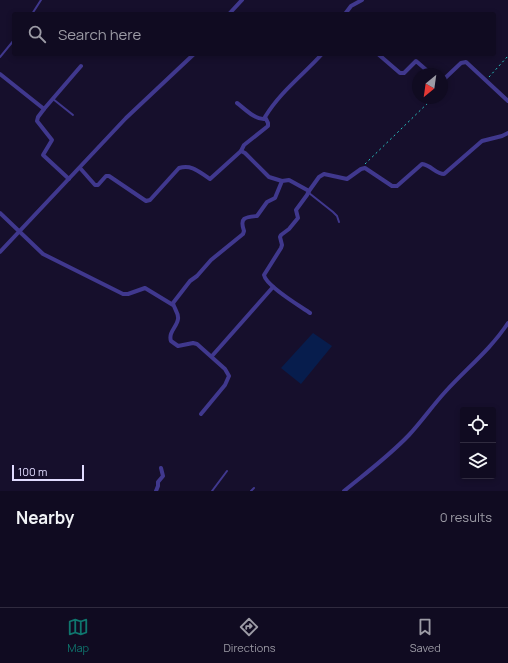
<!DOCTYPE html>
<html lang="en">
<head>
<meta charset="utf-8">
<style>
  body { margin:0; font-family:Manrope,sans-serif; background:#1e192e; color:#f1f3f6 }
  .controls { position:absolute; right:12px; bottom:12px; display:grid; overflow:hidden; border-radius:4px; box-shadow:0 2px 6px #0003 }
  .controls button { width:36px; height:36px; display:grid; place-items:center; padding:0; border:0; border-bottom:1px solid #302b3f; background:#100b21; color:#f1f3f6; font:20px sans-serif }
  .compass { position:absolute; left:412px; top:68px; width:36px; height:36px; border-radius:50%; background:#100b21; box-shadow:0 2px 6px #0003; rotate:209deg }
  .scale { position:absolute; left:12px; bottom:10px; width:72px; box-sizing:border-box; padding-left:4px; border:2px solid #e1dbff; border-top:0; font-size:11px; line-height:14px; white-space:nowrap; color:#e1dbff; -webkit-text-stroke:3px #160f2c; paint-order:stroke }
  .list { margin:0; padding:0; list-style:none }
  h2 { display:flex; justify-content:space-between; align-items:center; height:52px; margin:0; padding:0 16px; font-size:17px }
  h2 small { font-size:13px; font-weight:400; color:#9c9ba5 }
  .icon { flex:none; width:22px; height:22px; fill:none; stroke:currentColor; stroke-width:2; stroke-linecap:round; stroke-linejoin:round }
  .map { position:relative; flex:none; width:508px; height:491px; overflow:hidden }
  .search { position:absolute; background:#100b21; box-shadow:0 2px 6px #0003; left:12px; right:12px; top:12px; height:44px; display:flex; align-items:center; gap:10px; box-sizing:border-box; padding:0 14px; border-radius:4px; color:#9c9ba5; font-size:15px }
  .sheet { height:116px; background:#100b21 }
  nav { display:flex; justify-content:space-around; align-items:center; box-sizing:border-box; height:56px; border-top:1px solid #302b3f; background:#100b21; font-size:11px; color:#9c9ba5 }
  nav a { display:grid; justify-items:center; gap:2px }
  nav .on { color:#0f766e }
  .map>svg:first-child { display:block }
  .water { fill:#071d4d }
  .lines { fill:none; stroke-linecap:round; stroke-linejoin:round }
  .path { stroke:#29c5c4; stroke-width:1; stroke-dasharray:2 3; stroke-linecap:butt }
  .service { stroke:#40388e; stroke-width:2 }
  .minor { stroke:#40388e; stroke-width:4 }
</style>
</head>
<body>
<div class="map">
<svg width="508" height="491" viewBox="0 0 508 491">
  <rect width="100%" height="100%" fill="#160f2c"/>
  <polygon class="water" points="313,333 332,346 301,384 281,368"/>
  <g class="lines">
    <g class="path">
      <polyline points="489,77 508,56"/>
      <polyline points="365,164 433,98"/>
    </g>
    <g class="service">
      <polyline points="32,14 41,0"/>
      <polyline points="0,57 14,40"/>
      <polyline points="53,99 73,115"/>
      <polyline points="309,193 333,212 337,216 339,222"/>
      <polyline points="212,491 227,471"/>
      <polyline points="251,491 254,488"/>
    </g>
    <g class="minor">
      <polyline points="229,14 242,0"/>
      <polyline points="345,14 351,6 362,0"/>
      <polyline points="378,54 400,73 404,73 416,61 431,74"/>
      <polyline points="0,74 44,109 81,66"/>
      <polyline points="442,81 461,63 466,62 508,101"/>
      <path d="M237,103C244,108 255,120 265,119"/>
      <polyline points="44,109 38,117 37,121 52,140 43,155 69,179"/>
      <path d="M241,151L244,145L268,126V123L265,117C280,92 303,75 322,54"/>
      <path d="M80,168L95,185H98L106,176H109L146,201L150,200L179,168C193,164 200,173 210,179L241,151L245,153L269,177L282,181"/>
      <path d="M309,191L307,195L296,210L298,218L289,229L281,235L280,237L282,245L281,248L264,275C266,286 300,306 310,313"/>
      <polyline points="0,213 43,254 123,294 128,294 145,288 173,305"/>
      <polyline points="0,252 126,118 194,54"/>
      <polyline points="212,356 273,287"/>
      <path d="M201,414L225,385L229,376L225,369L197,344L193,343L178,346L171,341C168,332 177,327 178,319C179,313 174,309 173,303L190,281L197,276L211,260L243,234L244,231C239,217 246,217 257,216L267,202L275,198L282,181L289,180L309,191L319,177L324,174L347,179L361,169L365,168L392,186H397L422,164C431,165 436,174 444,174L482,141L502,136L508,133"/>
      <polyline points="156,491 158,486 158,482 163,476 161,468"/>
      <path d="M344,491C366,473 389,456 409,435C422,421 433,405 446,391C467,368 491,349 508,323"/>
    </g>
  </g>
</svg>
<div class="controls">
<button><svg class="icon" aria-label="locate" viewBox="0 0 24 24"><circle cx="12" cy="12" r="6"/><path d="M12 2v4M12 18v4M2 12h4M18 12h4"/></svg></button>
<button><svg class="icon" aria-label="layers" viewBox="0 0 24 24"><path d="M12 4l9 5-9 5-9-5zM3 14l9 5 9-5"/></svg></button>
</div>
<svg class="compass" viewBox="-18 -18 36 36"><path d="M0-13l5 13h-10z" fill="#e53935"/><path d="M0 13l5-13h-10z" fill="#9c9ba5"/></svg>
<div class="scale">100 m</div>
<div class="search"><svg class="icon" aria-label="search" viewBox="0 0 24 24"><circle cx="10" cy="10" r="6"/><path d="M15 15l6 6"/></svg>Search here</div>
</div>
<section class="sheet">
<h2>Nearby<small>0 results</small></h2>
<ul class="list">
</ul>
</section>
<nav>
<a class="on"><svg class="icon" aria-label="map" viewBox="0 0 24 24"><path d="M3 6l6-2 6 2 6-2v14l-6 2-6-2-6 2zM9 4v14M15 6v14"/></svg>Map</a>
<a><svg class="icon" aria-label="directions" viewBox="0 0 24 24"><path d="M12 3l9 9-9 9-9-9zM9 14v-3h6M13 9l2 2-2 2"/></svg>Directions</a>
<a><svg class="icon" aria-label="saved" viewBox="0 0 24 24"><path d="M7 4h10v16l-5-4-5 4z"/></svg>Saved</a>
</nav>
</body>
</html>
